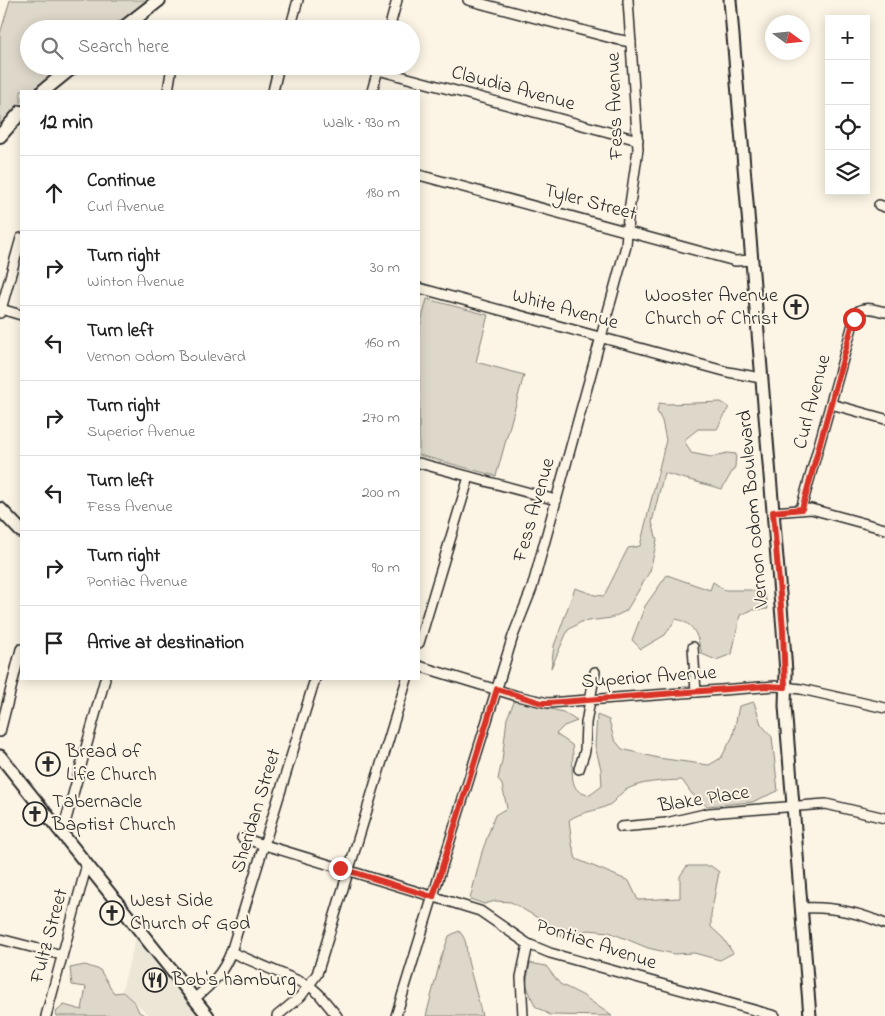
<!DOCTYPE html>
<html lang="en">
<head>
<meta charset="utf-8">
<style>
  body { margin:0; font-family:"Indie Flower",sans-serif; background:#f2f2f2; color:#222 }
  .controls { position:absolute; right:15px; top:15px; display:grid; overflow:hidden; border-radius:0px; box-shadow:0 2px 12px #0003 }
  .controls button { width:45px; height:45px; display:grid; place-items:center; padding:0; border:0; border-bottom:1px solid #e0e0e0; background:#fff; color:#222; font:25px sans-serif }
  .compass { position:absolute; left:765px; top:15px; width:45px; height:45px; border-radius:50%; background:#fff; box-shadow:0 2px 12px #0003; rotate:105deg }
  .stop { position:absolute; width:15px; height:15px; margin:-11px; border:4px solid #d93025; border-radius:50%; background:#fff }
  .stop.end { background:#d93025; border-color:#fff; box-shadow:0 1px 5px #0008 }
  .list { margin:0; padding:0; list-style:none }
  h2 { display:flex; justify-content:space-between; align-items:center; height:65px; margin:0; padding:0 20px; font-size:21px }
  h2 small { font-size:16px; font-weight:400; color:#767676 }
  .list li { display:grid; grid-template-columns:32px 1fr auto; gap:15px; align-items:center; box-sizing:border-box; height:75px; padding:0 20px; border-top:1px solid #e0e0e0 }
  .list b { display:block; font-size:19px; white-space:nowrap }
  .list p { margin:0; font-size:16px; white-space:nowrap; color:#767676 }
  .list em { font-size:16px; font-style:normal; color:#767676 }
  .icon { flex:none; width:28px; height:28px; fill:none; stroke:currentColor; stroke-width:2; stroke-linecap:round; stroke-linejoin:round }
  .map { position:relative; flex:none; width:885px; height:1016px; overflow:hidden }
  .search { position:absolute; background:#fff; box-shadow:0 2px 12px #0003; left:20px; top:20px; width:400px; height:55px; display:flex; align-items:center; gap:12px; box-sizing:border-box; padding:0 18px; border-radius:28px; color:#767676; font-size:19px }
  .panel { position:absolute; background:#fff; box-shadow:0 2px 12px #0003; left:20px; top:90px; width:400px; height:590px; border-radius:0px }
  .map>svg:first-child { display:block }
  .built { fill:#ece6d7 }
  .green { fill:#ded8ca; stroke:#84827a }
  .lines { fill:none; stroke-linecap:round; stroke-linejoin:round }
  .minor-casing { stroke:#2b2b2b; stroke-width:12 }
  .major-casing { stroke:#2b2b2b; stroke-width:15 }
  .highway-casing { stroke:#2b2b2b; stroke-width:16 }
  .minor { stroke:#fcf5e5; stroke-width:9 }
  .major { stroke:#fcf5e5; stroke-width:11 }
  .highway { stroke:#fcf5e5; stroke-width:12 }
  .route { stroke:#d93025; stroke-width:6 }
  .labels { text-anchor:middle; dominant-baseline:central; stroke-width:4; stroke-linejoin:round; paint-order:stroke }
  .street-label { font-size:20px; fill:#2b2b2b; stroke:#fcf5e5 }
  .poi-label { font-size:20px; fill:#2b2b2b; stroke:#fcf5e5; text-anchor:start }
</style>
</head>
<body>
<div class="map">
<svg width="885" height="1016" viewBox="0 0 885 1016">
  <rect width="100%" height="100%" fill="#fcf5e5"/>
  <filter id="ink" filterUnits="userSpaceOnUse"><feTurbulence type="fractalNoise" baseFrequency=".02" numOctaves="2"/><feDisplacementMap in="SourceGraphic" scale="10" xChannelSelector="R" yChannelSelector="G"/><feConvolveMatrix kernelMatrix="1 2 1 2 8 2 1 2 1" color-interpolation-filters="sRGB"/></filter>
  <g filter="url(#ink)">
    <polygon class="built" points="138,929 208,1016 150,1016 122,990"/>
    <g class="green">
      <polygon points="10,0 150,0 112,29 29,29 29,66 63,66 33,91 21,91 21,102 0,125 0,34"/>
      <polygon points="427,299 488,315 476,362 524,375 496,476 419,455 419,330"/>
      <polygon points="721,402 729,407 717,429 698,429 684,440 691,453 711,457 727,453 736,454 735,467 722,489 664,473 652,522 657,540 650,571 631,603 626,611 611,618 581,622 568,630 551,668 554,646 575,588 595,595 604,596 628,548 640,546 666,440 662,421 657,411 659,403 666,404"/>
      <path d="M667,575L710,590L713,582L725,590H751L765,595L768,609L752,610L740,615L732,654L716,660L702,654C697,636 696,624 676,619L665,635L641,649L632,640L645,606Z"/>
      <path d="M515,700L563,712L577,721L564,726L556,734L572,745C576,762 563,793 590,795L602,786L601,769L595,746L597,715L609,720L614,739L622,749L658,758L709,765L721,758L733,736L739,706L754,702L761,724L772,737L778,791L752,802L707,806L692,794L682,780C664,781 639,781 624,791C618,795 615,802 609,805C595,812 582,811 569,820L572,844L576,859L629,881L638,900L680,898V876L687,866H711L719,872L711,914V927L723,938L733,953L720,960L694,953L674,954L648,948L609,932L588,930L562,937L548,924L511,902L496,901L484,904L470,899L482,852L495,815L507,808L502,785L498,779L502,761L507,718Z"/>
      <path d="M459,931C469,942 465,948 468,961C472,979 478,997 482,1016H426L441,958L449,936Z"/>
      <polygon points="530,963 546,966 560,984 582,995 612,1016 550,1015 535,1006 526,984"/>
      <polygon points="85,965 100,970 114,993 123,992 135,1003 139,1012 146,1016 57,1016 56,1012 64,1005 82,1010 86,987 72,985 70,968"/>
    </g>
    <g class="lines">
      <g class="minor-casing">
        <g id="minor">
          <polyline points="468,0 615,39 631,42"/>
          <polyline points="290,29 298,0"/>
          <polyline points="389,29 397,0"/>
          <polyline points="378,70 638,140"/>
          <polyline points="168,91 172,66"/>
          <polyline points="273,91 279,66"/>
          <polyline points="372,91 379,66"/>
          <polyline points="419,175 735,261 752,260"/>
          <polyline points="879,205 885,207"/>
          <polyline points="419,288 728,372 761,378"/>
          <polyline points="1,309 21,315"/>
          <polyline points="0,313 21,238"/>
          <polyline points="831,404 885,419"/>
          <polyline points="419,463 556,500"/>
          <path d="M801,509L856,313C865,305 875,310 885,312"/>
          <polyline points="773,512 811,509 885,529"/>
          <polyline points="419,643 469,477"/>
          <polyline points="693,647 696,692"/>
          <polyline points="419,666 517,696 548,703 775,686 801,689 885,708"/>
          <polyline points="0,732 21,649"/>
          <polyline points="579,769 585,751 586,723 595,672"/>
          <polyline points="621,827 666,823 709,813 812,805 826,804 885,818"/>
          <polyline points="62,834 105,679"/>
          <polyline points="242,838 480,911 528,944 550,953 775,1016"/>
          <path d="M801,908C831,906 858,912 885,924"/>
          <polyline points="0,939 62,955"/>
          <polyline points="231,952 310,986 319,994 337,1016"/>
          <path d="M194,999C211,985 223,973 231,952L315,679"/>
          <polyline points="46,1016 87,864"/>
          <polyline points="277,1016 301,996 317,974 407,679"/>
          <polyline points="396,1016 513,636 532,588 626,246 628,218 638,149 628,0"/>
          <polyline points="523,1016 521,977 528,944"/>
        </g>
      </g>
      <g class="major-casing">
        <g id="major">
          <polyline points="730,0 783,630 786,672 785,706 810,1016"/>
          <polyline points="0,756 208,1016"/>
        </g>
      </g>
      <g class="highway-casing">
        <g id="highway">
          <polyline points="122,29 159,0"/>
          <polyline points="43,91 74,66"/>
          <polyline points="0,136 21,112"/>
          <polyline points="0,509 21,531"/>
        </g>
      </g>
      <use href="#minor" class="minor"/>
      <use href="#major" class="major"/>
      <use href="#highway" class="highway"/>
    </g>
  </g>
  <g class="lines" filter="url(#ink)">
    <polyline class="route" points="340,868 433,897 497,689 542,703 548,703 766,686 785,687 783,630 773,512 802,509 854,319"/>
  </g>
  <defs>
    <g id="church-ring" transform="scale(1.25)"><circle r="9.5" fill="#fcf5e5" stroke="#2b2b2b" stroke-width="1.5"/><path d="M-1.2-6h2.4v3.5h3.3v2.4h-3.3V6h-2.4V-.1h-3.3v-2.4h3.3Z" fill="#2b2b2b"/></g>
    <g id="restaurant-ring" transform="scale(1.25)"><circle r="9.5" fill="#fcf5e5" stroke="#2b2b2b" stroke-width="1.5"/><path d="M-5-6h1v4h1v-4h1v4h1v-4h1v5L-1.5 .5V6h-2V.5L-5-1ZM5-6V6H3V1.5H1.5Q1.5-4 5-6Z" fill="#2b2b2b"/></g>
  </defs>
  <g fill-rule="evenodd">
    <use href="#church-ring" x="796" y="307"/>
    <use href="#church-ring" x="48" y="764"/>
    <use href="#church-ring" x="35" y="814"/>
    <use href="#church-ring" x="112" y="913"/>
    <use href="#restaurant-ring" x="155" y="980"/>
  </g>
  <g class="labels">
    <g class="street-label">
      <text transform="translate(513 89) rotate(15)">Claudia Avenue</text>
      <text transform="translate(616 106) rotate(-92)">Fess Avenue</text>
      <text transform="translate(590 203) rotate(15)">Tyler Street</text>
      <text transform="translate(565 310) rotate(15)">White Avenue</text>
      <text transform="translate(813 402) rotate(-75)">Curl Avenue</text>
      <text transform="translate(754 509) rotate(-95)">Vernon Odom Boulevard</text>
      <text transform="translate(535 510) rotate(-74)">Fess Avenue</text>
      <text transform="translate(649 678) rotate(-4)">Superior Avenue</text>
      <text transform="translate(704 800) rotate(-9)">Blake Place</text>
      <text transform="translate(257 811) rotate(-73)">Sheridan Street</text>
      <text transform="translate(50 936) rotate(-75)">Fultz Street</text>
      <text transform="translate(596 945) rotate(18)">Pontiac Avenue</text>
    </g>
    <g class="poi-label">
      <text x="778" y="296" text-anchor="end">Wooster Avenue<tspan x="778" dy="23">Church of Christ</tspan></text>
      <text x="66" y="752">Bread of<tspan x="66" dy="23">Life Church</tspan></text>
      <text x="52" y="802">Tabernacle<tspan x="52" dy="23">Baptist Church</tspan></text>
      <text x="130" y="901">West Side<tspan x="130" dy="23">Church of God</tspan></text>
      <text x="172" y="980">Bob's hamburg</text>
    </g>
  </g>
</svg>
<div class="controls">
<button>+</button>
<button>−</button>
<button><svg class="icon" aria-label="locate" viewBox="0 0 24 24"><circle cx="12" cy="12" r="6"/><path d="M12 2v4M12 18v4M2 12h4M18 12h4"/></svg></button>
<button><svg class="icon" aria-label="layers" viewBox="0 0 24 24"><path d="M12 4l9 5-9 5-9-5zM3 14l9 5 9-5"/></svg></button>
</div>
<svg class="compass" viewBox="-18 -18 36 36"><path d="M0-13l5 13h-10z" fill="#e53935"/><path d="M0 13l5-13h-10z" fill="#767676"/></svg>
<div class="stop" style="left:854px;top:319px"></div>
<div class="stop end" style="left:340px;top:868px"></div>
<div class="search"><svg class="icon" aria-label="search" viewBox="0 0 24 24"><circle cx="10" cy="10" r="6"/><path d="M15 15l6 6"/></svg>Search here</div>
<section class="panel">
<h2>12 min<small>Walk · 930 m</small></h2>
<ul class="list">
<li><svg class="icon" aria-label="ahead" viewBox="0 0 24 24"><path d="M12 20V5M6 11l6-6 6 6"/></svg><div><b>Continue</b><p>Curl Avenue</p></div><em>180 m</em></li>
<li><svg class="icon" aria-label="right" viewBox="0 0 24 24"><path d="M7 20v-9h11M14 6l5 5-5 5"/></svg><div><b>Turn right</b><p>Winton Avenue</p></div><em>30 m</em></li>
<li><svg class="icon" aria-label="left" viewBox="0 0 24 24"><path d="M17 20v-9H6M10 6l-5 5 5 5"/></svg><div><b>Turn left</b><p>Vernon Odom Boulevard</p></div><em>160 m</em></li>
<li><svg class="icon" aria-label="right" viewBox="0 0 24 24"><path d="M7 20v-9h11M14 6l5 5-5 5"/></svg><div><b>Turn right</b><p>Superior Avenue</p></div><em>270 m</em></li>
<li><svg class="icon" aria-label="left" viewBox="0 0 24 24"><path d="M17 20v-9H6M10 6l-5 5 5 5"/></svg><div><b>Turn left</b><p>Fess Avenue</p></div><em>200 m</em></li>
<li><svg class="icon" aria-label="right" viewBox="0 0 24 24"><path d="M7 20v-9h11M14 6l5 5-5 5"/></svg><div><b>Turn right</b><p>Pontiac Avenue</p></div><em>90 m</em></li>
<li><svg class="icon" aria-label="arrive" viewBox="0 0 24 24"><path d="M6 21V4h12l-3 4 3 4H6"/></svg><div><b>Arrive at destination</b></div></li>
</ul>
</section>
</div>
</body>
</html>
